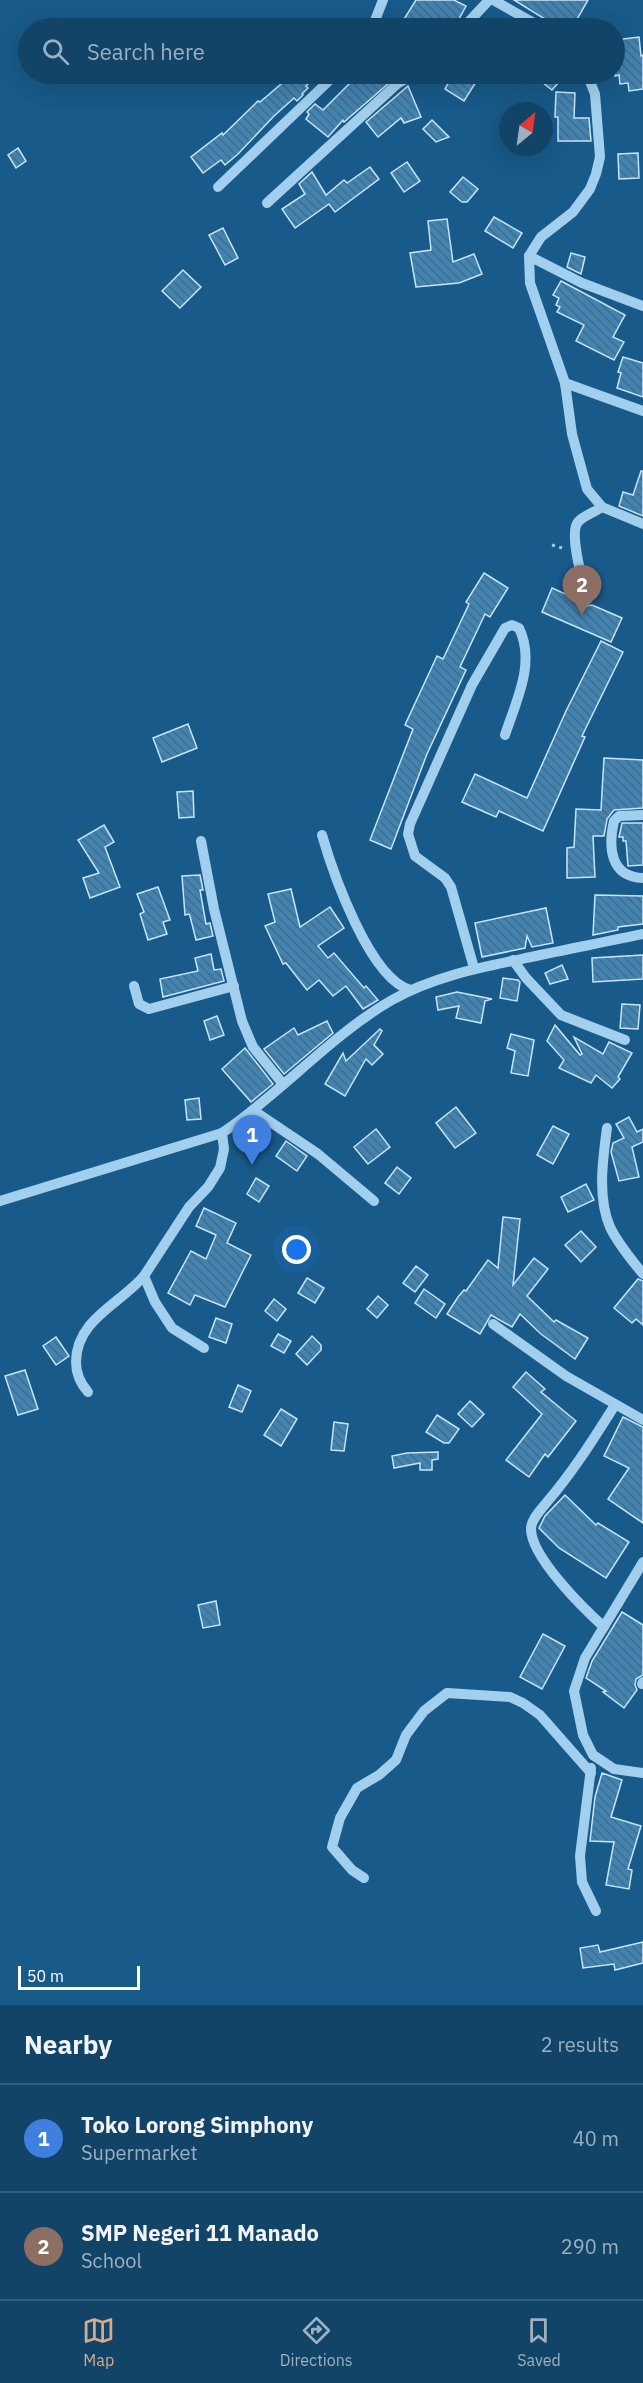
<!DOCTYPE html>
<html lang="en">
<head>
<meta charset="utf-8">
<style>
  body { margin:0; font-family:"IBM Plex Sans",sans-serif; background:#1f4e70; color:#f1f3f6 }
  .compass { position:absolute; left:499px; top:102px; width:54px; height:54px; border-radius:50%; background:#124467; box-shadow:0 6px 24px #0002; rotate:29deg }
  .scale { position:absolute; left:18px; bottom:15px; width:122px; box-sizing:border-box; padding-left:6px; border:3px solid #fff; border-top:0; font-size:16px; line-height:21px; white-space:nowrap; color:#fff; -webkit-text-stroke:4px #185a89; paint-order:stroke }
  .you { position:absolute; left:297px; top:1250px; width:21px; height:21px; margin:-15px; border:4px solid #fff; border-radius:50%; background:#1a73e8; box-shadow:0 0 0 9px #1a73e833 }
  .badge { display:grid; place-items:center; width:39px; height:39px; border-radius:50%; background:#d6ab8b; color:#fff; font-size:20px; font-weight:700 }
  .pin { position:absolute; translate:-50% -50px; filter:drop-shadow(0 2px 3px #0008) }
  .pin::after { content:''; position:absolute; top:32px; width:21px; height:18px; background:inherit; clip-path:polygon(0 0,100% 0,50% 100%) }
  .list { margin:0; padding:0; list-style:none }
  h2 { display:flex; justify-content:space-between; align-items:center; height:78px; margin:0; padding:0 24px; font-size:26px }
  h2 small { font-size:20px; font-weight:400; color:#9cb0c0 }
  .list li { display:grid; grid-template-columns:39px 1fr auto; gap:18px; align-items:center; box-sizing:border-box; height:108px; padding:0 24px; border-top:2px solid #315c7b }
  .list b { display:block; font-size:22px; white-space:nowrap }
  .list p { margin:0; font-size:20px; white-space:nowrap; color:#9cb0c0 }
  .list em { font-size:20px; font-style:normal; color:#9cb0c0 }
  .icon { flex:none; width:33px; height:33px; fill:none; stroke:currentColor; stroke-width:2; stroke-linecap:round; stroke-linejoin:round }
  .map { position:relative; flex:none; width:643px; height:2005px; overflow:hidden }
  .search { position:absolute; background:#124467; box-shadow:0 6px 24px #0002; left:18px; right:18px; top:18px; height:66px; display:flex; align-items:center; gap:15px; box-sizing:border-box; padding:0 21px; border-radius:33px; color:#9cb0c0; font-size:22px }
  .sheet { height:294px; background:#124467 }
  nav { display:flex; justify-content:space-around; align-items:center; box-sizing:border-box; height:84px; border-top:2px solid #315c7b; background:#124467; font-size:16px; color:#9cb0c0 }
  nav a { display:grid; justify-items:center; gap:3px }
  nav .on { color:#d6ab8b }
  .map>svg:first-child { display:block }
  .building { fill:url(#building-back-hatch); stroke:#c6e5fa; stroke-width:1.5 }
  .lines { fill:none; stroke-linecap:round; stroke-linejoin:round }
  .path { stroke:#a1cfed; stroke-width:3; stroke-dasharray:3 4.5; stroke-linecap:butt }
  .minor { stroke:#a1cfed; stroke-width:10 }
</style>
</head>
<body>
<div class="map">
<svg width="643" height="2005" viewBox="0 0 643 2005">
  <defs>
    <pattern id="building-back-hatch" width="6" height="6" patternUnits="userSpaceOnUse" patternTransform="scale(1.5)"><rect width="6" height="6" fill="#4184b2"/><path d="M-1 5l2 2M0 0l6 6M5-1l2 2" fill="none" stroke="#466b84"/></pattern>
  </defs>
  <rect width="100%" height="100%" fill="#185a89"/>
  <g class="building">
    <polygon points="416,0 454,0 466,6 454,28 438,28 425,22 421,28 409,28 401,24"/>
    <polygon points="514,0 588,0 572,28 551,28 553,24"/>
    <polygon points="639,37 641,56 643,55 643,89 629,91 628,83 620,84 619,75 615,76 615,40"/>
    <polygon points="286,74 318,74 306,86 308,88 302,94 303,95 297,101 294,98 274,116 238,154 225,165 221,160 203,173 191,157 222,133 223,135 258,101 260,102 281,84 279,81"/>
    <polygon points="359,74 394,74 397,76 344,122 343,120 328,137 306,119 309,114 307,112 315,104 323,110"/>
    <polygon points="459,74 481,74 464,101 445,89 451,78 455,80"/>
    <polygon points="532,74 566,74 552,90"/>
    <polygon points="408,86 421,117 404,123 401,118 378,137 366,122"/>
    <polygon points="556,92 575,93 574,118 589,118 591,141 558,141 558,117 555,117"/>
    <polygon points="432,120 449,137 436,142 423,129"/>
    <polygon points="18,148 26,161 16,168 8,155"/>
    <polygon points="638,153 639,178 619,179 618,154"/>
    <polygon points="407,162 420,181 404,192 391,173"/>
    <polygon points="370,167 379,179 335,212 329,204 295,228 282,209 305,194 299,184 312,172 326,195 344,180 347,183"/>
    <polygon points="463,177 478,189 467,202 462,202 450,192"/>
    <polygon points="494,217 522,233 513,248 485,231"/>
    <polygon points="447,219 453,262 474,254 482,274 459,283 416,287 410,253 431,250 428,221"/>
    <polygon points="223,228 238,258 225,265 209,235"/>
    <polygon points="571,253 585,257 581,274 567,267"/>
    <polygon points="183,270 201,287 180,308 162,291"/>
    <polygon points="561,281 625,315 613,337 624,342 614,360 576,341 584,325 557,312 560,307 556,305 559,298 553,295"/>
    <polygon points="623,357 643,363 643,397 617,388 621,373 618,372"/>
    <polygon points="641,471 643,471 643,516 619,506 623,492 633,495"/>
    <polygon points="484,573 508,588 490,617 485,614 460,667 466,670 427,754 391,849 370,840 413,729 405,725 437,656 443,659 469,604 466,602"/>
    <polygon points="552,588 579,600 584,607 592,605 622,618 611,642 542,612"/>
    <polygon points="601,641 623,652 582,736 585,737 543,831 499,811 496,817 462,802 475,774 527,798 566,711"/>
    <polygon points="188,724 197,748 162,762 153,738"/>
    <polygon points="604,758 643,760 643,808 614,810 607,819 604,836 593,836 595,877 567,878 567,848 574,847 576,809 601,810"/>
    <polygon points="193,791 194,817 179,818 177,792"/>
    <polygon points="622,823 643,823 643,865 628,866 626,841 623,841 623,837 619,837"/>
    <polygon points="104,825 114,842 105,847 120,887 90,898 83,878 99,873 78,840"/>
    <polygon points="200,875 203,890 200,890 206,924 210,923 213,936 196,940 190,916 189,914 185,915 182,876"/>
    <polygon points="158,887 170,920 163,922 167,934 148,940 140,914 144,912 137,894"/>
    <polygon points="291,889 300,927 330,907 344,928 318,946 328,958 334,953 364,988 366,986 378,1000 363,1009 346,986 333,996 319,980 307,990 286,963 283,964 265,926 275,922 268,894"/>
    <polygon points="595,895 643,896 643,924 618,927 618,930 593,935"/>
    <polygon points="546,908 553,943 532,947 527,936 525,948 482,957 475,923"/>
    <polygon points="211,954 214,970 221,969 224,981 163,997 160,979 198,971 195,958"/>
    <polygon points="643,955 643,979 593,982 592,958"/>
    <polygon points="562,965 568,979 550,984 545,973"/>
    <polygon points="503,978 518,980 520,982 517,1001 500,998"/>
    <polygon points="457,992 492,999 485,1001 481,1023 456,1018 459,1006 438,1010 436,997"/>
    <polygon points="622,1004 640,1005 638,1029 620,1028"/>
    <polygon points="217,1016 224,1035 210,1040 204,1021"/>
    <polygon points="327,1021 333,1033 284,1074 264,1049 294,1028 298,1035"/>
    <polygon points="555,1025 580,1055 582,1054 574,1037 603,1054 609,1042 632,1053 618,1077 620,1079 612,1088 596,1075 591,1083 559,1068 564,1060 547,1041"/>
    <polygon points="380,1029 382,1031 374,1045 383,1054 372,1065 366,1059 345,1096 325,1084 343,1053 346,1061"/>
    <polygon points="511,1034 534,1040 528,1076 511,1073 515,1051 507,1048"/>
    <polygon points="245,1048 273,1084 251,1102 222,1069"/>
    <polygon points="199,1098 201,1119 187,1120 185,1100"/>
    <polygon points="456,1107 476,1133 455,1148 436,1123"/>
    <polygon points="629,1117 637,1132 643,1129 643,1142 632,1147 639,1177 619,1181 611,1152 613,1143 624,1138 616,1124"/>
    <polygon points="553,1126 569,1134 553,1164 537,1155"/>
    <polygon points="376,1129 390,1147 368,1164 354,1147"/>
    <polygon points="286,1141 307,1156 297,1171 276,1156"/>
    <polygon points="397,1167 411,1178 399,1194 385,1183"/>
    <polygon points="256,1178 269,1186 259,1202 247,1194"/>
    <polygon points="586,1184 594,1200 568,1212 561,1197"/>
    <polygon points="204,1208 236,1223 227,1243 251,1255 225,1307 195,1295 190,1305 168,1293 191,1251 206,1259 216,1235 196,1226"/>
    <polygon points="503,1217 520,1219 513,1285 534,1258 548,1269 527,1296 554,1322 556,1320 588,1338 575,1359 541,1334 520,1314 512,1327 491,1315 480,1334 447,1314 458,1297 464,1290 466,1291 488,1260 498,1268"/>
    <polygon points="581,1231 596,1247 581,1262 565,1245"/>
    <polygon points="416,1266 428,1275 415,1292 403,1283"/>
    <polygon points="307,1278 324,1288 315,1303 298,1293"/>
    <polygon points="638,1279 643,1281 643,1325 636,1319 632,1323 614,1308"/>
    <polygon points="424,1289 445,1304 436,1318 415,1303"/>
    <polygon points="378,1296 388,1305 377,1318 367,1309"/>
    <polygon points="274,1299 286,1309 277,1321 265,1311"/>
    <polygon points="216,1318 232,1324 226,1343 209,1337"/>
    <polygon points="278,1334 291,1341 284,1353 271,1346"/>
    <polygon points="312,1336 321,1345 321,1350 307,1365 296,1354"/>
    <polygon points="56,1337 69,1356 56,1365 43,1346"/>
    <polygon points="25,1370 38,1409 18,1415 5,1376"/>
    <polygon points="526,1372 545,1389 541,1392 576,1421 548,1457 545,1454 529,1477 506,1460 542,1414 513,1387"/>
    <polygon points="238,1385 251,1391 242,1412 229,1407"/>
    <polygon points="470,1401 484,1414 472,1427 458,1414"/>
    <polygon points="281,1409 297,1419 281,1446 264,1435"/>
    <polygon points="437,1415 459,1429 449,1443 444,1443 426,1432"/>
    <polygon points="623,1417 643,1427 643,1523 608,1499 629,1468 604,1456"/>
    <polygon points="334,1422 348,1424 344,1451 331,1450"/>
    <polygon points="438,1452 438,1459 432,1460 432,1470 420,1470 420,1463 394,1468 392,1456 407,1453"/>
    <polygon points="565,1495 596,1525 598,1523 629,1542 606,1578 559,1548 539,1528 545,1516"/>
    <polygon points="216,1601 220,1625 203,1628 198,1605"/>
    <polygon points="622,1612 643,1625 643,1675 636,1679 635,1685 637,1690 624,1708 603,1692 606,1691 586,1678 592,1661"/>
    <polygon points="543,1634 565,1646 542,1689 520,1677"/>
    <polygon points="602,1773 622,1780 611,1817 641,1826 628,1869 632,1870 629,1889 606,1885 614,1842 590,1841 595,1797"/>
    <polygon points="643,1942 643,1963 615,1970 614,1964 583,1968 580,1948 598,1945 600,1952"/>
  </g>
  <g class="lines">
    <polyline class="path" points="552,545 562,548"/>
    <g class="minor">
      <polyline points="493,0 543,28"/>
      <polyline points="372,28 383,0"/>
      <polyline points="463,28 489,0"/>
      <polyline points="587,74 595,94 600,157 596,174 590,189 573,212 541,237 529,256 530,283 565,383 572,434 587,489 602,507 643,524"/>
      <polyline points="218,187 336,74"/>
      <polyline points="267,203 397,84 415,74"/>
      <polyline points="529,256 582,283 643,306"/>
      <polyline points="565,383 643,411"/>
      <path d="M587,600C584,584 568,534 578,522C583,516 595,512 602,507"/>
      <path d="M643,815L619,816L614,821C608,847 610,877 643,878"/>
      <path d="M322,835C333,873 370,980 411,990"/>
      <polyline points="201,841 214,909 242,1021 253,1047 283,1084"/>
      <polyline points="513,960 526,978 561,1015 625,1040"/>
      <path d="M474,968L451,887L445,878L415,856L408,834L410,824L472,685L505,628L512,625L519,628C536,663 516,701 505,735"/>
      <polyline points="134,986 139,1004 149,1009 234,986"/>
      <polyline points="254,1111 318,1154 374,1201"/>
      <path d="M607,1128C603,1158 597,1197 610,1227C618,1244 631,1259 643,1274"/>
      <path d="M0,1201L222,1133C280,1094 331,1035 392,1000C434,976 483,967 531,957C568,949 606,942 643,934"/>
      <polyline points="493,1324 566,1376 643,1420"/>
      <polyline points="204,1348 172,1328 155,1302 144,1276 189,1207 208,1187 220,1168 224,1149 222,1133"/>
      <path d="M88,1392C80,1383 76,1374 76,1362C76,1320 120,1304 144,1276"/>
      <polyline points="643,1562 585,1658 574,1691 583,1735 593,1755 614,1769 643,1773"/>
      <path d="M604,1627C584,1609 531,1557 531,1529C531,1519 541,1510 547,1502C573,1472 594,1438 615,1405"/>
      <polyline points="642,1684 643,1682"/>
      <polyline points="591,1768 580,1856 582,1882 596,1911"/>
      <polyline points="364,1878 352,1870 332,1847 340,1818 357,1788 379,1775 396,1760 406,1735 424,1711 447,1693 510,1697 523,1703 540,1715 591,1773"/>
    </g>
  </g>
</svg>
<svg class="compass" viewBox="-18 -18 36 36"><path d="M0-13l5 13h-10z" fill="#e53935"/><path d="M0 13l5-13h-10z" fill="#9cb0c0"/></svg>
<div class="scale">50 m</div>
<div class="you"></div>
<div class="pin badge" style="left:252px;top:1165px;background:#3f7fe0">1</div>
<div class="pin badge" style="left:582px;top:615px;background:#8d6e63">2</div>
<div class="search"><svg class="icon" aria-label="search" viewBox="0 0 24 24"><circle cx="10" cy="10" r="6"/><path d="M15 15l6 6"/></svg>Search here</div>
</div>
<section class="sheet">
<h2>Nearby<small>2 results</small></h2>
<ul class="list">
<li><span class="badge" style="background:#3f7fe0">1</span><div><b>Toko Lorong Simphony</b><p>Supermarket</p></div><em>40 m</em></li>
<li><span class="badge" style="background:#8d6e63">2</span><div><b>SMP Negeri 11 Manado</b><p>School</p></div><em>290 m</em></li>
</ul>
</section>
<nav>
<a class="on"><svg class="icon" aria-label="map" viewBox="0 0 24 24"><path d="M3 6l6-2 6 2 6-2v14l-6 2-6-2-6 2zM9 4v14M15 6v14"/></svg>Map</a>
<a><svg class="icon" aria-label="directions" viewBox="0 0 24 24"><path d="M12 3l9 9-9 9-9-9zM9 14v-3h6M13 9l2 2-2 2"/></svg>Directions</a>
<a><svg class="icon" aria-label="saved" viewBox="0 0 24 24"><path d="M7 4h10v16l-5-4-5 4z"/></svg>Saved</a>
</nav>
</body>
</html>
